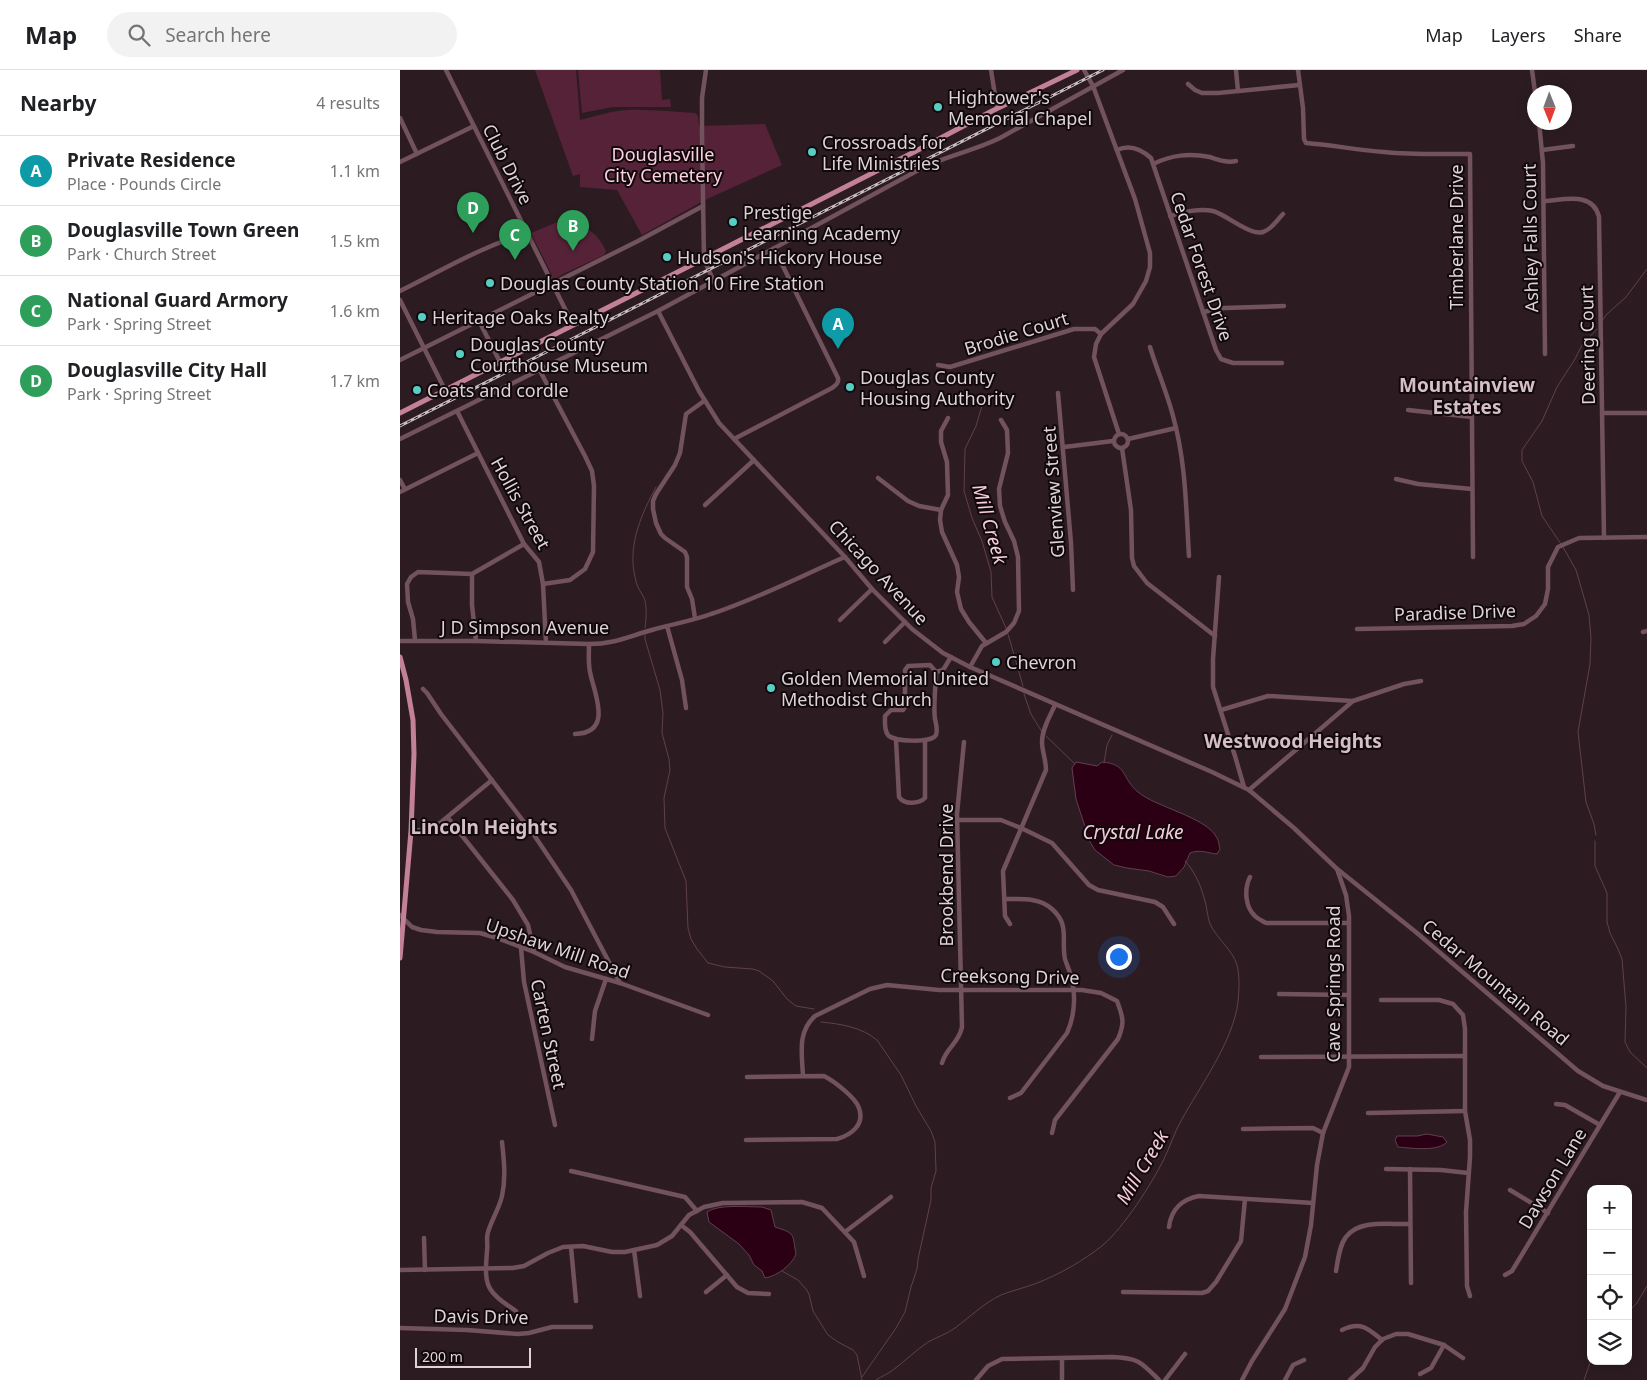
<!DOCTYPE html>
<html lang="en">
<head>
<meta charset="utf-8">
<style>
  body { margin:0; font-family:"Noto Sans",sans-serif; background:#f2f2f2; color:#202124 }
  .controls { position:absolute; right:15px; bottom:15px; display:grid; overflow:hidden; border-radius:10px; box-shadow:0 2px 12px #0003 }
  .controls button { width:45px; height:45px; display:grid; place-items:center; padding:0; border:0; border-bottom:1px solid #e0e0e0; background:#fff; color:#202124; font:25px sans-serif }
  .compass { position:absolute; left:1127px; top:15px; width:45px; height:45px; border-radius:50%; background:#fff; box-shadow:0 2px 12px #0003; rotate:179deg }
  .scale { position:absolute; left:15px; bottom:12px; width:116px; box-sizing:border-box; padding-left:5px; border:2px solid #ded3d6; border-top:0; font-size:14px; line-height:18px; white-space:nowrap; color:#ded3d6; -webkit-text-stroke:4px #10080b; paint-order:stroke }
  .you { position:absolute; left:718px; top:886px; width:18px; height:18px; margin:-12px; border:4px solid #fff; border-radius:50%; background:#1a73e8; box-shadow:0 0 0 8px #1a73e833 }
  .badge { display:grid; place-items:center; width:32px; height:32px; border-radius:50%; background:#b45309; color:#fff; font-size:16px; font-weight:700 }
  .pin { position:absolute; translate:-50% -41px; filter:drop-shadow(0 1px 2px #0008) }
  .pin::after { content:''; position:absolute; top:26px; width:18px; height:15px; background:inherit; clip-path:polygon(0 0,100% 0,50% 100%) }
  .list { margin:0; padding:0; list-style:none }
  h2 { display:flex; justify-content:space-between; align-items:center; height:65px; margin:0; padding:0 20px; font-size:21px }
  h2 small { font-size:16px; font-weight:400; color:#757577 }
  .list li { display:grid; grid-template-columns:32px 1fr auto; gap:15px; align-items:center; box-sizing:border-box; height:70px; padding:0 20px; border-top:1px solid #e0e0e0 }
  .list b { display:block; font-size:19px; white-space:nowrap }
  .list p { margin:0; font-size:16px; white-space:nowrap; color:#757577 }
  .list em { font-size:16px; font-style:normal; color:#757577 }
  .icon { flex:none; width:28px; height:28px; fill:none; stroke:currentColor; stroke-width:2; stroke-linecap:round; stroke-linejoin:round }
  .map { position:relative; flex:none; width:1247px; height:1310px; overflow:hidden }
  header { display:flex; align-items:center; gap:30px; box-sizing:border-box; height:70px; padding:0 25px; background:#fff; border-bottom:1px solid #e0e0e0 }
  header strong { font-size:24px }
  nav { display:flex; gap:28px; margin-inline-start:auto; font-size:18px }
  .search { width:350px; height:45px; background:#f2f2f2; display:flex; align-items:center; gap:12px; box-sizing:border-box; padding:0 18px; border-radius:28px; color:#757577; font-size:19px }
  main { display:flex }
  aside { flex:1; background:#fff }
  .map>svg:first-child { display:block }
  .green { fill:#552237 }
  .water { fill:#2b0014; stroke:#613f4e }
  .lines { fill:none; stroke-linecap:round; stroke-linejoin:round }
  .stream { stroke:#613f4e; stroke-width:1 }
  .minor { stroke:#71525d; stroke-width:4.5 }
  .major { stroke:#c28199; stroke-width:5 }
  .rail-casing { stroke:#c8bdc0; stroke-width:3 }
  .rail { stroke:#10080b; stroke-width:1; stroke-dasharray:4; stroke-linecap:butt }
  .poi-dot { fill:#56cec3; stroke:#10080b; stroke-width:2 }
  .labels { text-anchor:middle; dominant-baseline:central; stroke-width:4; stroke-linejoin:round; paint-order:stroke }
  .poi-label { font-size:18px; fill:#ded3d6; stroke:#10080b; text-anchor:start }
  .park-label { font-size:18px; fill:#fcd1df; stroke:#10080b }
  .street-label { font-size:18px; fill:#ded3d6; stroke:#10080b }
  .neighbourhood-label { font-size:19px; font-weight:bold; fill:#d5bec6; stroke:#10080b }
  .water-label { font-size:19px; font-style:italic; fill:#f7ccda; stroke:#10080b }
</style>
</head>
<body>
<header>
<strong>Map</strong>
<div class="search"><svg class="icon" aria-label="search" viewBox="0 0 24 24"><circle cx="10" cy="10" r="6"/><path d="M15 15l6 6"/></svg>Search here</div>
<nav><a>Map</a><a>Layers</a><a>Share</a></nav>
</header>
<main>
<aside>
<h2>Nearby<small>4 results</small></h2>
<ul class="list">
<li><span class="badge" style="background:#0f9aa8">A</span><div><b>Private Residence</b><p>Place · Pounds Circle</p></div><em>1.1 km</em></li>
<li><span class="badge" style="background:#2e9e5b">B</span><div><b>Douglasville Town Green</b><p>Park · Church Street</p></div><em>1.5 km</em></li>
<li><span class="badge" style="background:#2e9e5b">C</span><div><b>National Guard Armory</b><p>Park · Spring Street</p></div><em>1.6 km</em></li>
<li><span class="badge" style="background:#2e9e5b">D</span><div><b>Douglasville City Hall</b><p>Park · Spring Street</p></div><em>1.7 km</em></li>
</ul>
</aside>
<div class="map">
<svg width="1247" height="1310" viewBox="0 0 1247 1310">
  <rect width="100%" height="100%" fill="#2c1c22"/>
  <g class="green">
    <path d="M135,0H176L180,50C196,46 211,41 227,40C250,39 272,42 295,43L298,46L299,56L365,54L382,95L305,130L242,165L217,120L180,117V104L173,106Z"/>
    <polygon points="178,0 260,0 262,30 270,29 271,37 213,37 182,43"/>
    <path d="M163,152C184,153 197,162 206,181L204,185L163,204L155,209L152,208L151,203L134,169L131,165V163L155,153Z"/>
  </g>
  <g class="water">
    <path d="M676,692L697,696L702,692C728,694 721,708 738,722C755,737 807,747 817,768C819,771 819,776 820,779L817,784C807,783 800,779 790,783L784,797L776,806L768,807L749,801L727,798L714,795L695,780L690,772L676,729L672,698Z"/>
    <path d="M1027,1064L1043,1067L1047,1072C1038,1082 1011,1078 998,1077L995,1070L997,1066H1017Z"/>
    <path d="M362,1137L371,1140L375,1157C396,1164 392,1163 396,1184C392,1195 377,1206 365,1208L362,1201L354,1195L349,1185L339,1174L309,1152L307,1142C318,1134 347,1137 362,1137Z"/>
  </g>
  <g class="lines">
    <g class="stream">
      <polyline points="1202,251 1206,245 1226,227 1247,199"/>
      <polyline points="585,326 576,356 565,379 564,421 572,448 582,471 591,502 592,527 606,558"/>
      <polyline points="1161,474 1142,446 1133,412 1122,391 1122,380 1142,351 1157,317 1175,289 1182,275 1197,259"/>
      <polyline points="1163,477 1176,500 1189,545 1191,568 1190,594 1178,662 1186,732 1194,754 1196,765"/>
      <path d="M245,558C246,550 247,540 245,531C244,526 240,522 238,517C236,513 235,507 234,502C229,472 242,443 256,417"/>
      <polyline points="608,564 623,616"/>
      <polyline points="245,565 245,569 260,620 263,643 262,663 269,689 270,700 264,728 265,758 286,811 288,858 291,869 297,879 308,893 325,897 353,899 359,901 373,911 387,929 396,936 414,939"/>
      <polyline points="624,624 631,644 642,662"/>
      <polyline points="646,666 675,694"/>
      <polyline points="704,693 707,675 712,665"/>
      <polyline points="1195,771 1195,796 1207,823 1207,852 1210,863 1218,879 1222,889 1226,937 1225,972 1230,982 1247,998"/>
      <path d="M421,952C441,954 461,957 477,970L501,1005L516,1036L531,1061L535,1072L536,1101L531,1118V1130L518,1189L517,1199L511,1217L505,1242L496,1258L462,1307"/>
      <polyline points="382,1201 398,1210 406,1219 409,1224 413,1241 428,1265 438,1272 453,1280 457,1285 462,1310"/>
      <polyline points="1228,1242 1237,1233 1247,1216"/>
      <path d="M476,1310C482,1306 488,1304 493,1300C505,1291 515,1281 528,1272C537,1267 547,1264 555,1258C570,1247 584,1233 601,1225C613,1220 625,1218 637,1213C660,1204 683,1191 703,1175C724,1157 751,1115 764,1089C770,1077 774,1063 781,1051C800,1016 833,972 838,932C839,921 840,906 837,895C832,879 817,869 810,854C808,848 807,841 806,835C802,819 797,804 785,791"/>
      <polyline points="1184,1310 1191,1290"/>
    </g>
    <g class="minor">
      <polyline points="46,0 173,255"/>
      <polyline points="306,0 302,28 302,64 304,189 313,210"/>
      <polyline points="591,0 597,38"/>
      <polyline points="684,0 693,16 735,129 750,183 750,197 746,211 733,234 701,264 696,274 694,287 719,364"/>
      <polyline points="836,0 838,21"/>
      <path d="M898,0L903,38L904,69L906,73C932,75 957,80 984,82C1012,85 1041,84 1070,84L1073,487"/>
      <polyline points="1132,0 1135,22"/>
      <polyline points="788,14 795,20 802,23 818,23 899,15"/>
      <polyline points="0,48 17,84"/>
      <polyline points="1139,52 1143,93 1145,284"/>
      <path d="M717,80C730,74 741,79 751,88L816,280L821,289L833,293H882"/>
      <polyline points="1142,80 1173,76"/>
      <polyline points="0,92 74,56"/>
      <path d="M753,94C772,85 788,83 810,87C819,90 827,93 836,91"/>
      <path d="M1144,131C1164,130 1193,121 1199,147L1204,468"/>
      <path d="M770,146C784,142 799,138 813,141C827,145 850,166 863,162C871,160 877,150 883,144"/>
      <path d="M0,221C41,201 82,176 127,163"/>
      <polyline points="0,230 45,320"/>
      <polyline points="258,241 299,321 319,353 445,487 472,519 512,559 543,583 570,597 812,702 849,720 894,758 936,798 1017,863 1178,1001 1203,1016 1247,1030"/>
      <polyline points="803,242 824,238 884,236"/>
      <polyline points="79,251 100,292"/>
      <path d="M750,277C757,300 767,323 773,346C786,392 786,439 789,486"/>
      <polyline points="0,290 238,171 303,136"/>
      <polyline points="538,295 550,297 674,259 695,259 701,264"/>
      <polyline points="139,299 185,386 192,401 194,416 193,482 185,499 170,510 143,514"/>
      <polyline points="658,323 671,473 673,520"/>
      <polyline points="1008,340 1072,347"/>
      <polyline points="57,341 124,474 139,492 143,514 146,573"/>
      <polyline points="1202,343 1247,343"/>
      <polyline points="548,348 541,361 541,372 547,392 548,425 541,440 540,450 542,462 557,495 559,507 557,522 561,539 569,552 586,573"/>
      <circle cx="721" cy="371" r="7"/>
      <path d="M0,369L258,241L524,97C549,85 576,80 600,68L723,0"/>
      <path d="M334,369L432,318C436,315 439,313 438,308L374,178"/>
      <polyline points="728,369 776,358"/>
      <polyline points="664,377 713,371"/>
      <polyline points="722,378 731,440 732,488 734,496 747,513 815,566"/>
      <polyline points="478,408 508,431 519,436 541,440"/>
      <polyline points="996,409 1018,414 1072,419"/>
      <polyline points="0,410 5,419"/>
      <polyline points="0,422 78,383"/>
      <polyline points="305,435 354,390"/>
      <polyline points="72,504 72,535 76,571"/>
      <polyline points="819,507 813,589 813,617 835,686 844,717"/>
      <polyline points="295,548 292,529 287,517 287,487 285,482 265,468 261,464 256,453 253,439 253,431 256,424 275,395 280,383 286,344 304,331"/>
      <polyline points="440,550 472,519"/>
      <polyline points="267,556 282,610 286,638"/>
      <polyline points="957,559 1112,556 1124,554 1136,546 1145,534 1148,519 1148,497 1158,477 1179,468 1247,467"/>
      <polyline points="1243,562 1247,561"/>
      <polyline points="15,570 13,549 8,532 7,514 11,507 18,502 72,504 124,474"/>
      <path d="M0,571H76L189,574C215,574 229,566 252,560C272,554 292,551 311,544C357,529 401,506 445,487"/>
      <polyline points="485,572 505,552"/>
      <polyline points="570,597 582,576 606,562 614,553 619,541 618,487 614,471 605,452 600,436 599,419 608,383 607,360 601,350"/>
      <path d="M536,602C536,615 533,637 535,649C536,654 538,660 536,665C532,673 494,672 488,665C484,660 485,652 485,646L491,640H503L505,637V600L508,596L530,595L536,602L543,600L551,587"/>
      <polyline points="23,619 27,623 41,644 134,765 171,820 220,913"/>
      <polyline points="821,640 868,626 953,631"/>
      <path d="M175,664C214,663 194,623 190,602C188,593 189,583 189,574"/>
      <path d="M496,670L499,727C504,735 519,734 525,728V670"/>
      <polyline points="849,720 953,631 1004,614 1021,611"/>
      <polyline points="48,748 113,830 128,855 134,882"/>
      <polyline points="558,750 601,750 621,758 652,773 689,815 698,820 755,832 763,837 774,854"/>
      <polyline points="11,761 30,759 40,753 92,710"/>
      <path d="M850,807C844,819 845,837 855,846C858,849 863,851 866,853H949"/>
      <path d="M604,829C620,829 639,827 652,839C670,855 661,869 665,889C667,896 671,903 672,911C676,927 674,948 667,963L621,1023L610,1028"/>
      <polyline points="0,845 12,857 21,860 37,862 80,863 97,868 134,882 165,897 220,913 308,945"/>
      <path d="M610,854L605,846L603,801L646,700C646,690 642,681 642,672C642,659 650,646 655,635"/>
      <polyline points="121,878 124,912 155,1055"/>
      <polyline points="879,924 948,925"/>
      <polyline points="981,930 1039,930 1053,934 1063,945 1065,959 1065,1041 1070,1070 1070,1087 1066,1142 1067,1216 1070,1226"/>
      <polyline points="192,969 195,941 206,909"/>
      <polyline points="861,987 1065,986"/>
      <path d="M542,993C546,978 559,973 562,957L557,744L564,672"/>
      <path d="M403,1006C402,984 397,962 415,946L470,919L487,915L539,920H682L701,923L717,931C723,947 725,953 718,969L655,1050L652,1063"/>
      <polyline points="1156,1034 1165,1035 1200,1055"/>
      <polyline points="968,1043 1065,1041"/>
      <polyline points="843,1059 913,1058 923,1063"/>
      <path d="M346,1070L437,1069C451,1065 465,1055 459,1038C456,1028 434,1011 424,1006L347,1007"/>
      <path d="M102,1072C104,1090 106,1108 102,1126C99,1139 92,1149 88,1162C86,1168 88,1174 87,1181C84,1217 86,1221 116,1241"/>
      <polyline points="986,1099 1041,1100 1068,1103"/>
      <polyline points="1010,1099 1011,1213"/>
      <polyline points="171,1101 285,1127 297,1141"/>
      <polyline points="1110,1120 1148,1143"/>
      <polyline points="281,1155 290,1162 337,1217 348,1223 369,1224"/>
      <path d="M769,1157C771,1139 783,1129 799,1126L913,1133"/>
      <polyline points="445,1162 491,1127"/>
      <polyline points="24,1168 25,1200"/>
      <polyline points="171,1177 176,1231"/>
      <polyline points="234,1180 240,1226"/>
      <polyline points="0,1200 113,1198 124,1196 148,1183 163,1177 183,1176 212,1182 225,1182 257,1175 272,1166 289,1145 304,1137 323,1133 402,1132 422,1138 454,1172 464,1206"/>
      <path d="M936,1201C938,1190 939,1176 946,1167C959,1149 990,1155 1010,1154"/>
      <polyline points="1105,1205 1112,1201 1220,1022"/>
      <polyline points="306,1222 327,1205"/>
      <polyline points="723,1222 802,1223 808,1221 816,1212 841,1171 845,1129"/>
      <polyline points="0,1258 67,1260 118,1264 129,1263 152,1257 191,1257"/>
      <path d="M942,1260C960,1251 968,1258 982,1270"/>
      <polyline points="662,1288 662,1310"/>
      <polyline points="1020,1304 1031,1298 1044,1275"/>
      <path d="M576,1310L588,1296L602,1289L712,1287C739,1288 741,1292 759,1310"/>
      <polyline points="765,1310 785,1284"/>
      <polyline points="842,1310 852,1291 885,1239 905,1187 911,1155 917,1095 923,1063 949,997 949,846 946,825 937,799"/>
      <polyline points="885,1310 893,1295 904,1290"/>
      <polyline points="950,1310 963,1298 975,1277 983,1269 996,1264 1008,1264 1044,1275 1063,1288"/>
    </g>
    <g class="major">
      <polyline points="0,343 516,81 592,41 677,0"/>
      <polyline points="0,587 6,610 13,650 14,684 11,761 0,888"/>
    </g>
    <g class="rail-casing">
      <polyline id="rail" points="0,356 703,0"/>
    </g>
    <use href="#rail" class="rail"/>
  </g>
  <g class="poi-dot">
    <circle cx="538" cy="37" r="5"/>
    <circle cx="412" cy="82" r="5"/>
    <circle cx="333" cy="152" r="5"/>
    <circle cx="267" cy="187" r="5"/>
    <circle cx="90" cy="213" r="5"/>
    <circle cx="22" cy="247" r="5"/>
    <circle cx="60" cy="284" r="5"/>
    <circle cx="450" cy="317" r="5"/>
    <circle cx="17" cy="320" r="5"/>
    <circle cx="596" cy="592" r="5"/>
    <circle cx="371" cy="618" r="5"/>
  </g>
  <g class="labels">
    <g class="poi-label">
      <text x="548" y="27">Hightower's<tspan x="548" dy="21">Memorial Chapel</tspan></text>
      <text x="422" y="72">Crossroads for<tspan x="422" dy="21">Life Ministries</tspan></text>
      <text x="343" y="142">Prestige<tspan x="343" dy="21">Learning Academy</tspan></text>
      <text x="277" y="187">Hudson's Hickory House</text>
      <text x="100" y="213">Douglas County Station 10 Fire Station</text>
      <text x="32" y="247">Heritage Oaks Realty</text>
      <text x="70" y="274">Douglas County<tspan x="70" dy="21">Courthouse Museum</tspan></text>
      <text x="460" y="307">Douglas County<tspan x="460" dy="21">Housing Authority</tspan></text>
      <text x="27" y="320">Coats and cordle</text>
      <text x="606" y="592">Chevron</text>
      <text x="381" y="608">Golden Memorial United<tspan x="381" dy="21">Methodist Church</tspan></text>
    </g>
    <g class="park-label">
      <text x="263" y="84">Douglasville<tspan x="263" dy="21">City Cemetery</tspan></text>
    </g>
    <g class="street-label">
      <text transform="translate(108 94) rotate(63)">Club Drive</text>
      <text transform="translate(1056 167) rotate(-90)">Timberlane Drive</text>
      <text transform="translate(1130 168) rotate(-91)">Ashley Falls Court</text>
      <text transform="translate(802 196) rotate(71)">Cedar Forest Drive</text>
      <text transform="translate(616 263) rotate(-17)">Brodie Court</text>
      <text transform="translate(1187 275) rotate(-91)">Deering Court</text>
      <text transform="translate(653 422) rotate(-94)">Glenview Street</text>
      <text transform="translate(121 433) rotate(61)">Hollis Street</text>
      <text transform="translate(479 502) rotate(47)">Chicago Avenue</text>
      <text transform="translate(1055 542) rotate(-2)">Paradise Drive</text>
      <text x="125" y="557">J D Simpson Avenue</text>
      <text transform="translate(546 805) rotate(-90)">Brookbend Drive</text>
      <text transform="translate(158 878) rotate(19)">Upshaw Mill Road</text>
      <text transform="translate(610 906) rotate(1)">Creeksong Drive</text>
      <text transform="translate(1096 912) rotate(40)">Cedar Mountain Road</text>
      <text transform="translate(933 914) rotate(-90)">Cave Springs Road</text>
      <text transform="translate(149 964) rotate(78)">Carten Street</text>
      <text transform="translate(1152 1108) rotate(-59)">Dawson Lane</text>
      <text transform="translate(81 1246) rotate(1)">Davis Drive</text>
    </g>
    <g class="neighbourhood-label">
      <text x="1067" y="315">Mountainview<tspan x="1067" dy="22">Estates</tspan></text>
      <text x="893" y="671">Westwood Heights</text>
      <text x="84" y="757">Lincoln Heights</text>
    </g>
    <g class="water-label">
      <text transform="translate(590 454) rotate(74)">Mill Creek</text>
      <text x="733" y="762">Crystal Lake</text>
      <text transform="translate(742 1097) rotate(-59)">Mill Creek</text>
    </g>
  </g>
</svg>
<div class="controls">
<button>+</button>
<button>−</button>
<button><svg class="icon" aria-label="locate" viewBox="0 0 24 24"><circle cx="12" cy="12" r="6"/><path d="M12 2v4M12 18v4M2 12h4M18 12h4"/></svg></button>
<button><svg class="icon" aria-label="layers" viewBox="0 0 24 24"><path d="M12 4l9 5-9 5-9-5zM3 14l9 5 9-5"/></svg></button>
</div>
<svg class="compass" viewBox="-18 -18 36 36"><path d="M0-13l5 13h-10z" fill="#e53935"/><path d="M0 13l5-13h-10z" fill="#757577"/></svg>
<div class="scale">200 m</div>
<div class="you"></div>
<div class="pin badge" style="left:438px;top:279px;background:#0f9aa8">A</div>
<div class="pin badge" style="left:173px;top:181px;background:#2e9e5b">B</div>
<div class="pin badge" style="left:115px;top:190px;background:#2e9e5b">C</div>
<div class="pin badge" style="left:73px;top:163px;background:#2e9e5b">D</div>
</div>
</main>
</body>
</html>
